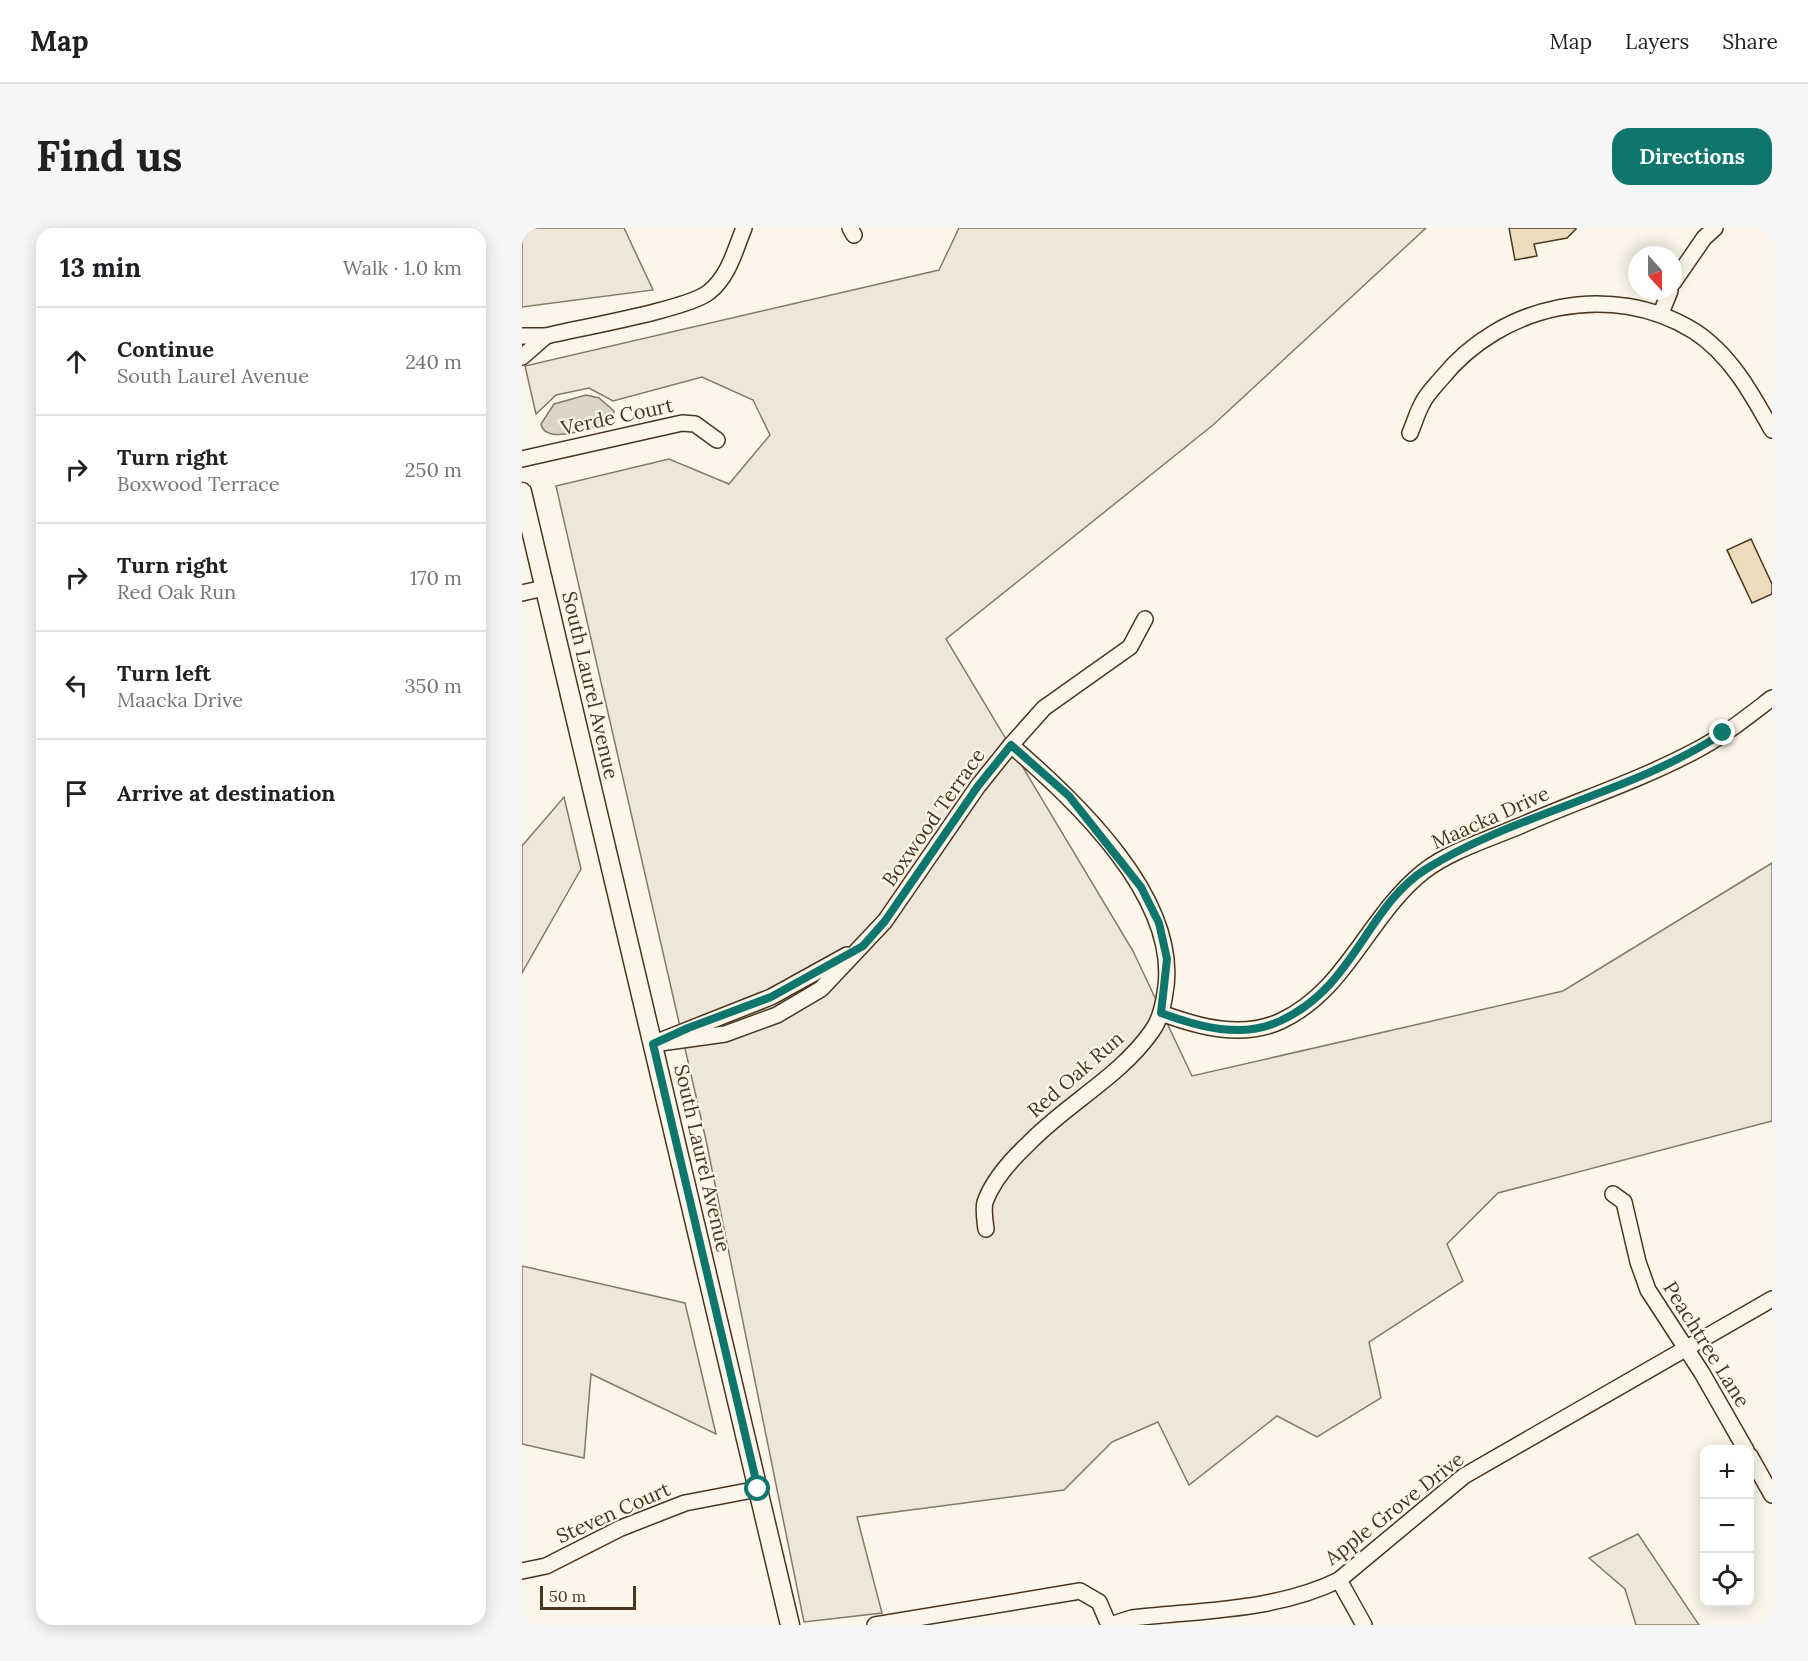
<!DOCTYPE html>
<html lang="en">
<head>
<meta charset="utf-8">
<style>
  body { margin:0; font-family:Lora,serif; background:#f6f6f6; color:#202124 }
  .controls { position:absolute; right:18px; bottom:18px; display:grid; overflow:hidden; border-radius:12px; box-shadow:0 3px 15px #0003 }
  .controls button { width:54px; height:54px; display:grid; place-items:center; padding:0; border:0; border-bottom:2px solid #e0e0e0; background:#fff; color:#202124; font:30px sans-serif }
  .compass { position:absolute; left:1106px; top:18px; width:54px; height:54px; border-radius:50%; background:#fff; box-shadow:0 3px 15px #0003; rotate:159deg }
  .scale { position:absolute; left:18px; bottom:15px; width:96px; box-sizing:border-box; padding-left:6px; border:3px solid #4a3520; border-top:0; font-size:16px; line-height:21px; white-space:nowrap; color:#4a3520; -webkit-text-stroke:4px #fbf6e9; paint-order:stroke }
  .stop { position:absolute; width:18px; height:18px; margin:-14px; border:4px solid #0f766e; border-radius:50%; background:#fff }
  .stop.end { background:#0f766e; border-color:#fff; box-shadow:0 2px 6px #0008 }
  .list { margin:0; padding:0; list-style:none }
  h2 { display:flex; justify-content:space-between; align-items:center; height:78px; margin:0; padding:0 24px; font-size:26px }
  h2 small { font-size:20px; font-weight:400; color:#757577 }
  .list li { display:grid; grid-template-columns:39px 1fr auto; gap:18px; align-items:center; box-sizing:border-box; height:108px; padding:0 24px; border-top:2px solid #e0e0e0 }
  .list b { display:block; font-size:22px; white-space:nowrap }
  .list p { margin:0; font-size:20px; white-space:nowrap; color:#757577 }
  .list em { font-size:20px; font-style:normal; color:#757577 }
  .icon { flex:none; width:33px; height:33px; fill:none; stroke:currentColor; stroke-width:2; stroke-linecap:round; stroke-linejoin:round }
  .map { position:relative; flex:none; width:1250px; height:1397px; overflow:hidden; border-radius:18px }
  header { display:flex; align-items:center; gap:36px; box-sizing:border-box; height:84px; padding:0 30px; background:#fff; border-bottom:2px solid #e0e0e0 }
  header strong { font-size:28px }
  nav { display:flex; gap:33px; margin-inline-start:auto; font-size:21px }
  .intro { display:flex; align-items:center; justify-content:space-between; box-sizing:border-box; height:144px; padding:0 36px }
  h1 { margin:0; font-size:42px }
  .button { padding:15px 27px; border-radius:18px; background:#0f766e; color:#fff; font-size:21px; font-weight:700 }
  main { display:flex; gap:36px; padding:0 36px }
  aside { flex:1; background:#fff; border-radius:18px; box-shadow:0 3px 15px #0003 }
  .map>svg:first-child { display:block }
  .green { fill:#ede6d9; stroke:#887966; stroke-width:1.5 }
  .water { fill:#dcd4c6; stroke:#887966; stroke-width:1.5 }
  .building { fill:#ecdcbc; stroke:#4a3520; stroke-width:1.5 }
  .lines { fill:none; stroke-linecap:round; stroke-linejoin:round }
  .minor-casing { stroke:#4a3520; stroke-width:18 }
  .major-casing { stroke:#4a3520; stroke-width:21 }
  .minor { stroke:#fbf6e9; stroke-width:15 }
  .major { stroke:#fbf6e9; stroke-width:18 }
  .route { stroke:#0f766e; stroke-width:8 }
  .labels { text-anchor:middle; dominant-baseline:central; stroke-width:4.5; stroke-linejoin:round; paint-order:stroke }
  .street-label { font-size:20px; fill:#4a3520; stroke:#fbf6e9 }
</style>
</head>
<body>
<header>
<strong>Map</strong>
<nav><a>Map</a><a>Layers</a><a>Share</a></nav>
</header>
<div class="intro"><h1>Find us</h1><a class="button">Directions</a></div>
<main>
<aside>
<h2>13 min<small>Walk · 1.0 km</small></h2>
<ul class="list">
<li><svg class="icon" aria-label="ahead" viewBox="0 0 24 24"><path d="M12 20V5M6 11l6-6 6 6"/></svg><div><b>Continue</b><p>South Laurel Avenue</p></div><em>240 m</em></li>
<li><svg class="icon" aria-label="right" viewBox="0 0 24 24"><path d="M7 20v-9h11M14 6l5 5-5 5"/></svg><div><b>Turn right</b><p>Boxwood Terrace</p></div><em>250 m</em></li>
<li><svg class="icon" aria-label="right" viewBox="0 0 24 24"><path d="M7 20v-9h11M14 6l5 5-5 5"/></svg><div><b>Turn right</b><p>Red Oak Run</p></div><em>170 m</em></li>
<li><svg class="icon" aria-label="left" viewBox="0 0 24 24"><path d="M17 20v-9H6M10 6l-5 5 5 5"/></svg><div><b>Turn left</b><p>Maacka Drive</p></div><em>350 m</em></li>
<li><svg class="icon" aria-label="arrive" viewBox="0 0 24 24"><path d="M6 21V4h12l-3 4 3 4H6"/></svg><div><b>Arrive at destination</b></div></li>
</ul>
</aside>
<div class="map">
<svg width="1250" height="1397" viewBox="0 0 1250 1397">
  <rect width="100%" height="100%" fill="#fbf6e9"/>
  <g class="green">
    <polygon points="0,0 102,0 131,62 0,79"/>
    <polygon points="437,0 904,0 691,197 424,411 611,723 670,848 1041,763 1250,635 1250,893 976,965 925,1016 941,1053 847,1114 859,1170 795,1209 755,1188 667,1257 636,1194 590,1214 542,1262 335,1289 360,1385 282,1394 184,912 34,258 147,231 207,256 248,207 231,172 180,149 91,173 67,160 34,167 14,186 3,138 417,42"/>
    <polygon points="42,569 59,641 0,745 0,618"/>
    <polygon points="0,1038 163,1075 194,1206 69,1146 62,1230 0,1216"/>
    <polygon points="1116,1306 1177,1397 1114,1397 1103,1361 1067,1330"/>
  </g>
  <path class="water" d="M64,167L77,170L92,183L90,191C76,198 23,219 19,196L32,176Z"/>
  <g class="building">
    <polygon points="987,0 1054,0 1054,1 1045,10 1012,16 1015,28 993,32"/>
    <polygon points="1229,311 1250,356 1250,366 1230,375 1205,322"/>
  </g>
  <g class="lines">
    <g class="minor-casing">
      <g id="minor">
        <polyline points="328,0 332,7"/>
        <polyline points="1151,55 1182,10 1193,0"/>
        <polyline points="1139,85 1148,63"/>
        <polyline points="0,108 24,108 0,129"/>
        <path d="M24,108C56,100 167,81 187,64C207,48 213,22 222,0"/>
        <path d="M888,205C892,196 895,185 900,176C904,167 913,158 919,151C979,76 1089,52 1172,103C1208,126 1230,166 1250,202"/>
        <polyline points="0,231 160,195 173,196 195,212"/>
        <polyline points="0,365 22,360"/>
        <path d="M639,785C677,799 720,811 759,793C825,762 846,688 901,644C927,623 970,610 1000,597C1057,572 1116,553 1171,524C1199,510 1225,489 1250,470"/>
        <polyline points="140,812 249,769 325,727"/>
        <polyline points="131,816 203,806 255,787 299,761 363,693 456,558 489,517 522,480 608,419 623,391"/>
        <polyline points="1091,966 1102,974 1116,1034 1126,1062 1180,1145 1224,1222"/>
        <path d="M464,1001C463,993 461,982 463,974C471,952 489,932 506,916C544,876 598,849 630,803C638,792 641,779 643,765C660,671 553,573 489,517"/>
        <polyline points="1228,1228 1250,1267"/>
        <polyline points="0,1343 24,1338 99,1300 163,1275 236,1261"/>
        <polyline points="817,1352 842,1397"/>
        <polyline points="353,1397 558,1363 577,1374 587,1397"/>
        <path d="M588,1397L610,1390C679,1382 754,1383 817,1352L942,1248L1250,1071"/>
      </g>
    </g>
    <g class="major-casing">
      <polyline id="major" points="0,264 268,1397"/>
    </g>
    <use href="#minor" class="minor"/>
    <use href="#major" class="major"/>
  </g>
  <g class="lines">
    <path class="route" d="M236,1261L131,816L166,800L249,769L341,718L363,693L456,558L489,517L547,568L619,659L637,695L645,731L639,785C677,799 720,811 758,793C833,759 844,679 904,641C997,584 1110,565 1201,505"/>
  </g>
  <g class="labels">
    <g class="street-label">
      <text transform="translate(95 188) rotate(-12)">Verde Court</text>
      <text transform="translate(69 457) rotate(77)">South Laurel Avenue</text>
      <text transform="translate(411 589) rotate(-55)">Boxwood Terrace</text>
      <text transform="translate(968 589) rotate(-24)">Maacka Drive</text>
      <text transform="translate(553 846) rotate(-41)">Red Oak Run</text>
      <text transform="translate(181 930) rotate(77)">South Laurel Avenue</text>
      <text transform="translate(1185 1116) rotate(58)">Peachtree Lane</text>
      <text transform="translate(872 1280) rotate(-38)">Apple Grove Drive</text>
      <text transform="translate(91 1284) rotate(-24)">Steven Court</text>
    </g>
  </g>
</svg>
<div class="controls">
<button>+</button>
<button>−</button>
<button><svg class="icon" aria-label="locate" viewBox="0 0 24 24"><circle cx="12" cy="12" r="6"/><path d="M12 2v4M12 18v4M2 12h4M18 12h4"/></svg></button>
</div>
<svg class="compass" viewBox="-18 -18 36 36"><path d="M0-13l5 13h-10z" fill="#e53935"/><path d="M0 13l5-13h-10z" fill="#757577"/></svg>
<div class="scale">50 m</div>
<div class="stop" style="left:236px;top:1261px"></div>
<div class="stop end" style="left:1201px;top:505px"></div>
</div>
</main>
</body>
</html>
